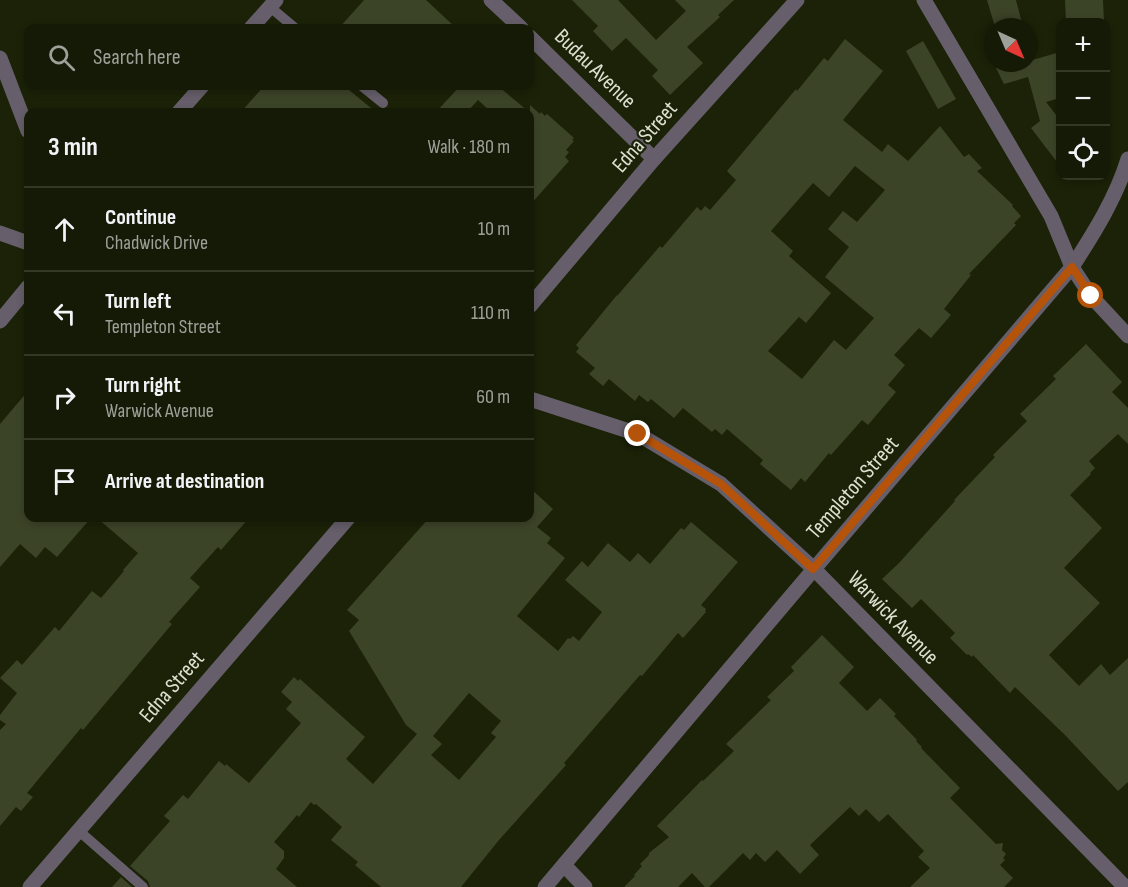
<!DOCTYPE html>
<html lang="en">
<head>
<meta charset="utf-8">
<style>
  body { margin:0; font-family:"Sofia Sans Condensed",sans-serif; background:#212713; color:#f1f3f6 }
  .controls { position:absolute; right:18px; top:18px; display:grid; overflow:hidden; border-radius:12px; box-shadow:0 3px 9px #0003 }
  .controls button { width:54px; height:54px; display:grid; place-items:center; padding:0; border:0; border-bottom:2px solid #333827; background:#141a05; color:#f1f3f6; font:30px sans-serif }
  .compass { position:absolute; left:984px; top:18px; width:54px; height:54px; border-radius:50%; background:#141a05; box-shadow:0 3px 9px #0003; rotate:136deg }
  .stop { position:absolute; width:18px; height:18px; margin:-14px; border:4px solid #b45309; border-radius:50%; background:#fff }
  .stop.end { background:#b45309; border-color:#fff; box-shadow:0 2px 6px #0008 }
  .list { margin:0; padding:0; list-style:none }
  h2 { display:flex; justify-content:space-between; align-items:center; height:78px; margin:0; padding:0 24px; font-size:26px }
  h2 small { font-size:20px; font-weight:400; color:#9da19a }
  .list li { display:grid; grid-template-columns:39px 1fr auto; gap:18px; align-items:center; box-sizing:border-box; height:84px; padding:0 24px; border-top:2px solid #333827 }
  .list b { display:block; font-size:22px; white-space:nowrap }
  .list p { margin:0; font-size:20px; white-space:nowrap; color:#9da19a }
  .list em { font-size:20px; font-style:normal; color:#9da19a }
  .icon { flex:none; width:33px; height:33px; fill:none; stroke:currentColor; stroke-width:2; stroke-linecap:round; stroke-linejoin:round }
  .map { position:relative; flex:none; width:1128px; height:887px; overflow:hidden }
  .search { position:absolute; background:#141a05; box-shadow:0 3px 9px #0003; left:24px; top:24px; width:510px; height:66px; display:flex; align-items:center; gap:15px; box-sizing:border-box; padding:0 21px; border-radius:12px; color:#9da19a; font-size:22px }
  .panel { position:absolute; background:#141a05; box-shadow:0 3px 9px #0003; left:24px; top:108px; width:510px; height:414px; border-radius:12px }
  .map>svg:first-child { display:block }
  .building { fill:#3c4428; fill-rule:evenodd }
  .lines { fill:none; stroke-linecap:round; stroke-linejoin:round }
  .lane { stroke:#665f6b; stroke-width:10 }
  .street { stroke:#665f6b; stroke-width:15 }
  .route { stroke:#b45309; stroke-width:8 }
  .labels { text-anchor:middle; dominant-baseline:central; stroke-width:4.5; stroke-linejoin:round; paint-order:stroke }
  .street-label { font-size:22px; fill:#dce2d1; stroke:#1b2207 }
</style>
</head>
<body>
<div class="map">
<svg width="1128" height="887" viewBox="0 0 1128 887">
  <rect width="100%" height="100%" fill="#1b2207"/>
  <g class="building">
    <polygon points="364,0 426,0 456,28 339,28"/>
    <polygon points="572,0 618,0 656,40 686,11 675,0 734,0 718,15 720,17 687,47 703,63 670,95 652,76 658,70 626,38 612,51 593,31 598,26"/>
    <polygon points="987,0 1016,0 1023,27 995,27"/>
    <polygon points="1065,0 1103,0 1104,22 1066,22"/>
    <path d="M845,39L883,71L843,120L882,152L888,144L908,161L940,126L964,157L969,154L982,168L977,171L1013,205L1012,206L1021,216L1014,223L1016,225L969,274L971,275L944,309L951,315L931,338L919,328L894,355L905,365L888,385L896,392L868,425L862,420L831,455L829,453L805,482L801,478L791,490L760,464L763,460L727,429L722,435L715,429L712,432L683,408L674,418L651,399L648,402L639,395L635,401L609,379L603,386L589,374L595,368L576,352L579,348L576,345L617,295V296L660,246L662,248L697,207L701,211L705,206L710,210L736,180L727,171L796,89L797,91L824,58L828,61ZM855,166L885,190L857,222L843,211L828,229L849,247L825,277L874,318L846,350L834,340L802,379L768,351L799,317L806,323L831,293L789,256L793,251L771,231L813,183L829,197Z"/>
    <polygon points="923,41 956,99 938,109 906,51"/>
    <polygon points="1060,52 1060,98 1046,102 1060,120 1060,166 1031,128 1040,121 1028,77 1004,84 996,68 1013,63 1029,63 1029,61"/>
    <polygon points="264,86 344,86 376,112 241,112"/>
    <polygon points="460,86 498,86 529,112 491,112 478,100 467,112 436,112"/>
    <polygon points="530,105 540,114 541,112 545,116 547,114 574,138 572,140 574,141 566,150 569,152 565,157 569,161 530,205"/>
    <polygon points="1086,344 1122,382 1112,392 1128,408 1128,444 1118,434 1089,461 1095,468 1090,473 1091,474 1070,495 1102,528 1064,568 1100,603 1049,655 1079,686 1101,664 1110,675 1128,658 1128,782 1118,791 1065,735 1015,687 1010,693 973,655 972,657 968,654 967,655 950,638 955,633 921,599 912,608 882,579 899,563 955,501 954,500 995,457 993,455 1027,421 1020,414 1056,379 1053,376"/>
    <polygon points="28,391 28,518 91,518 57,557 45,547 36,558 20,544 0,567 0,424"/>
    <path d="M530,488L553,509L537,527L551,538L547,543L565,558L517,616L558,651L568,638L570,639L573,636L579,641L602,612L565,580L582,561L588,567L608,543L630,562L638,553L650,564L681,528L684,530L691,522L738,562L701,605L706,609L705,611L706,612L683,638L678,633L642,676L640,675L564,763L566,765L499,840L461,887H381L355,865L358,862L331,840L342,827L316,804L314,805L311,802L299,817L297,815L274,842L284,851V858L276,869L297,887H150L148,881L130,866L170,821L164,816L183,795L188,799L219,761L225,766L226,764L249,783L301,723L286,709L292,702L281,692L294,677L298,681L300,679L365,737L346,759L373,784L417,734L406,725L349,631L359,620L347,610L429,518H530ZM469,693L501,721L491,733L496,737L459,780L431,755L442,744L433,736Z"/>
    <polygon points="97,518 249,518 221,550 218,547 190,578 200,587 169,622 172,624 83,730 81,728 27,793 33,797 21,811 16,807 0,826 0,730 6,724 0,720 0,715 17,693 0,678 17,660 22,665 55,627 59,631 92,591 101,598 124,571 123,570 138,553"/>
    <polygon points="822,635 854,667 839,683 867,711 880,698 896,714 894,716 917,740 916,741 922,747 921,748 960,788 950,798 996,844 1003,843 1002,850 1006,854 1003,858 1005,860 1000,865 1013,878 1004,887 910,887 930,868 918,857 924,851 888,814 879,822 866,809 859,816 850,807 810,845 819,855 800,874 777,850 765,862 756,853 750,860 743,853 709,887 705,887 692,873 678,887 624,887 635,876 634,875 642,866 640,864 649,855 649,853 669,837 657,826 702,780 703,781 734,751 726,744 771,700 767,697 794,671 791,667"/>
    <polygon points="121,877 132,887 112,887"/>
  </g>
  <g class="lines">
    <g class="lane">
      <polyline points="270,7 295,28"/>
      <polyline points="362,86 383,103"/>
      <polyline points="79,831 143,887"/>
    </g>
    <g class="street">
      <polyline points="491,0 521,28"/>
      <polyline points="924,0 1051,216 1072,267 1091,296 1128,336"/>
      <polyline points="251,28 276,0"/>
      <polyline points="530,37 654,159"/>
      <polyline points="0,58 28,131"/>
      <polyline points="179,112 202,86"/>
      <polyline points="0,233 28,243"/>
      <polyline points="530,306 654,159 797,0"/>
      <polyline points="0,321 28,287"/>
      <polyline points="530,399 638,434 721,484 814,569 1125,887"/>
      <polyline points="564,865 585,887"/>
      <polyline points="30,887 348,518"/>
      <path d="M545,887L814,569L1072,267C1094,233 1116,198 1128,159"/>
    </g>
  </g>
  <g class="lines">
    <polyline class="route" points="638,434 721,484 813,569 1072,267 1091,296"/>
  </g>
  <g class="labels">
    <g class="street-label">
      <text transform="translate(595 69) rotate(44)">Budau Avenue</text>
      <text transform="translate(645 137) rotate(-49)">Edna Street</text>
      <text transform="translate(853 488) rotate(-49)">Templeton Street</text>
      <text transform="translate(893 618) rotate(46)">Warwick Avenue</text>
      <text transform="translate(172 687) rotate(-49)">Edna Street</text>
    </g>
  </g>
</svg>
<div class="controls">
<button>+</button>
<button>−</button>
<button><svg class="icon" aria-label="locate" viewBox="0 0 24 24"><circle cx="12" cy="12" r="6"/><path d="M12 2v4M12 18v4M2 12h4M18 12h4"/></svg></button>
</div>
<svg class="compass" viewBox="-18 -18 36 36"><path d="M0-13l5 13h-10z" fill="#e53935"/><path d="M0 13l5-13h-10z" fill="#9da19a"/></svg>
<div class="stop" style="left:1091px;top:296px"></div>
<div class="stop end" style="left:638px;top:434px"></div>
<div class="search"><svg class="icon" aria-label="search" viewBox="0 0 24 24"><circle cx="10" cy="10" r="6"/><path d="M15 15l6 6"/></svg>Search here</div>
<section class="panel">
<h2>3 min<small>Walk · 180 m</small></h2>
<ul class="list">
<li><svg class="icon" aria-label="ahead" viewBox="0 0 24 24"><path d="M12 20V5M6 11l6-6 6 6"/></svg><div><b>Continue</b><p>Chadwick Drive</p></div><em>10 m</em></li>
<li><svg class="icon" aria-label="left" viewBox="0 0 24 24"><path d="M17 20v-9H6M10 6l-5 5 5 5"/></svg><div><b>Turn left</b><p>Templeton Street</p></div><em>110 m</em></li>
<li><svg class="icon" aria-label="right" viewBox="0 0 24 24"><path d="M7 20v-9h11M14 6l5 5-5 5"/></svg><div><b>Turn right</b><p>Warwick Avenue</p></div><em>60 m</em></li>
<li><svg class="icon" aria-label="arrive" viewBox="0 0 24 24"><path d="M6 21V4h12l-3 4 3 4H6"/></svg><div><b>Arrive at destination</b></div></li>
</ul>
</section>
</div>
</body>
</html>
